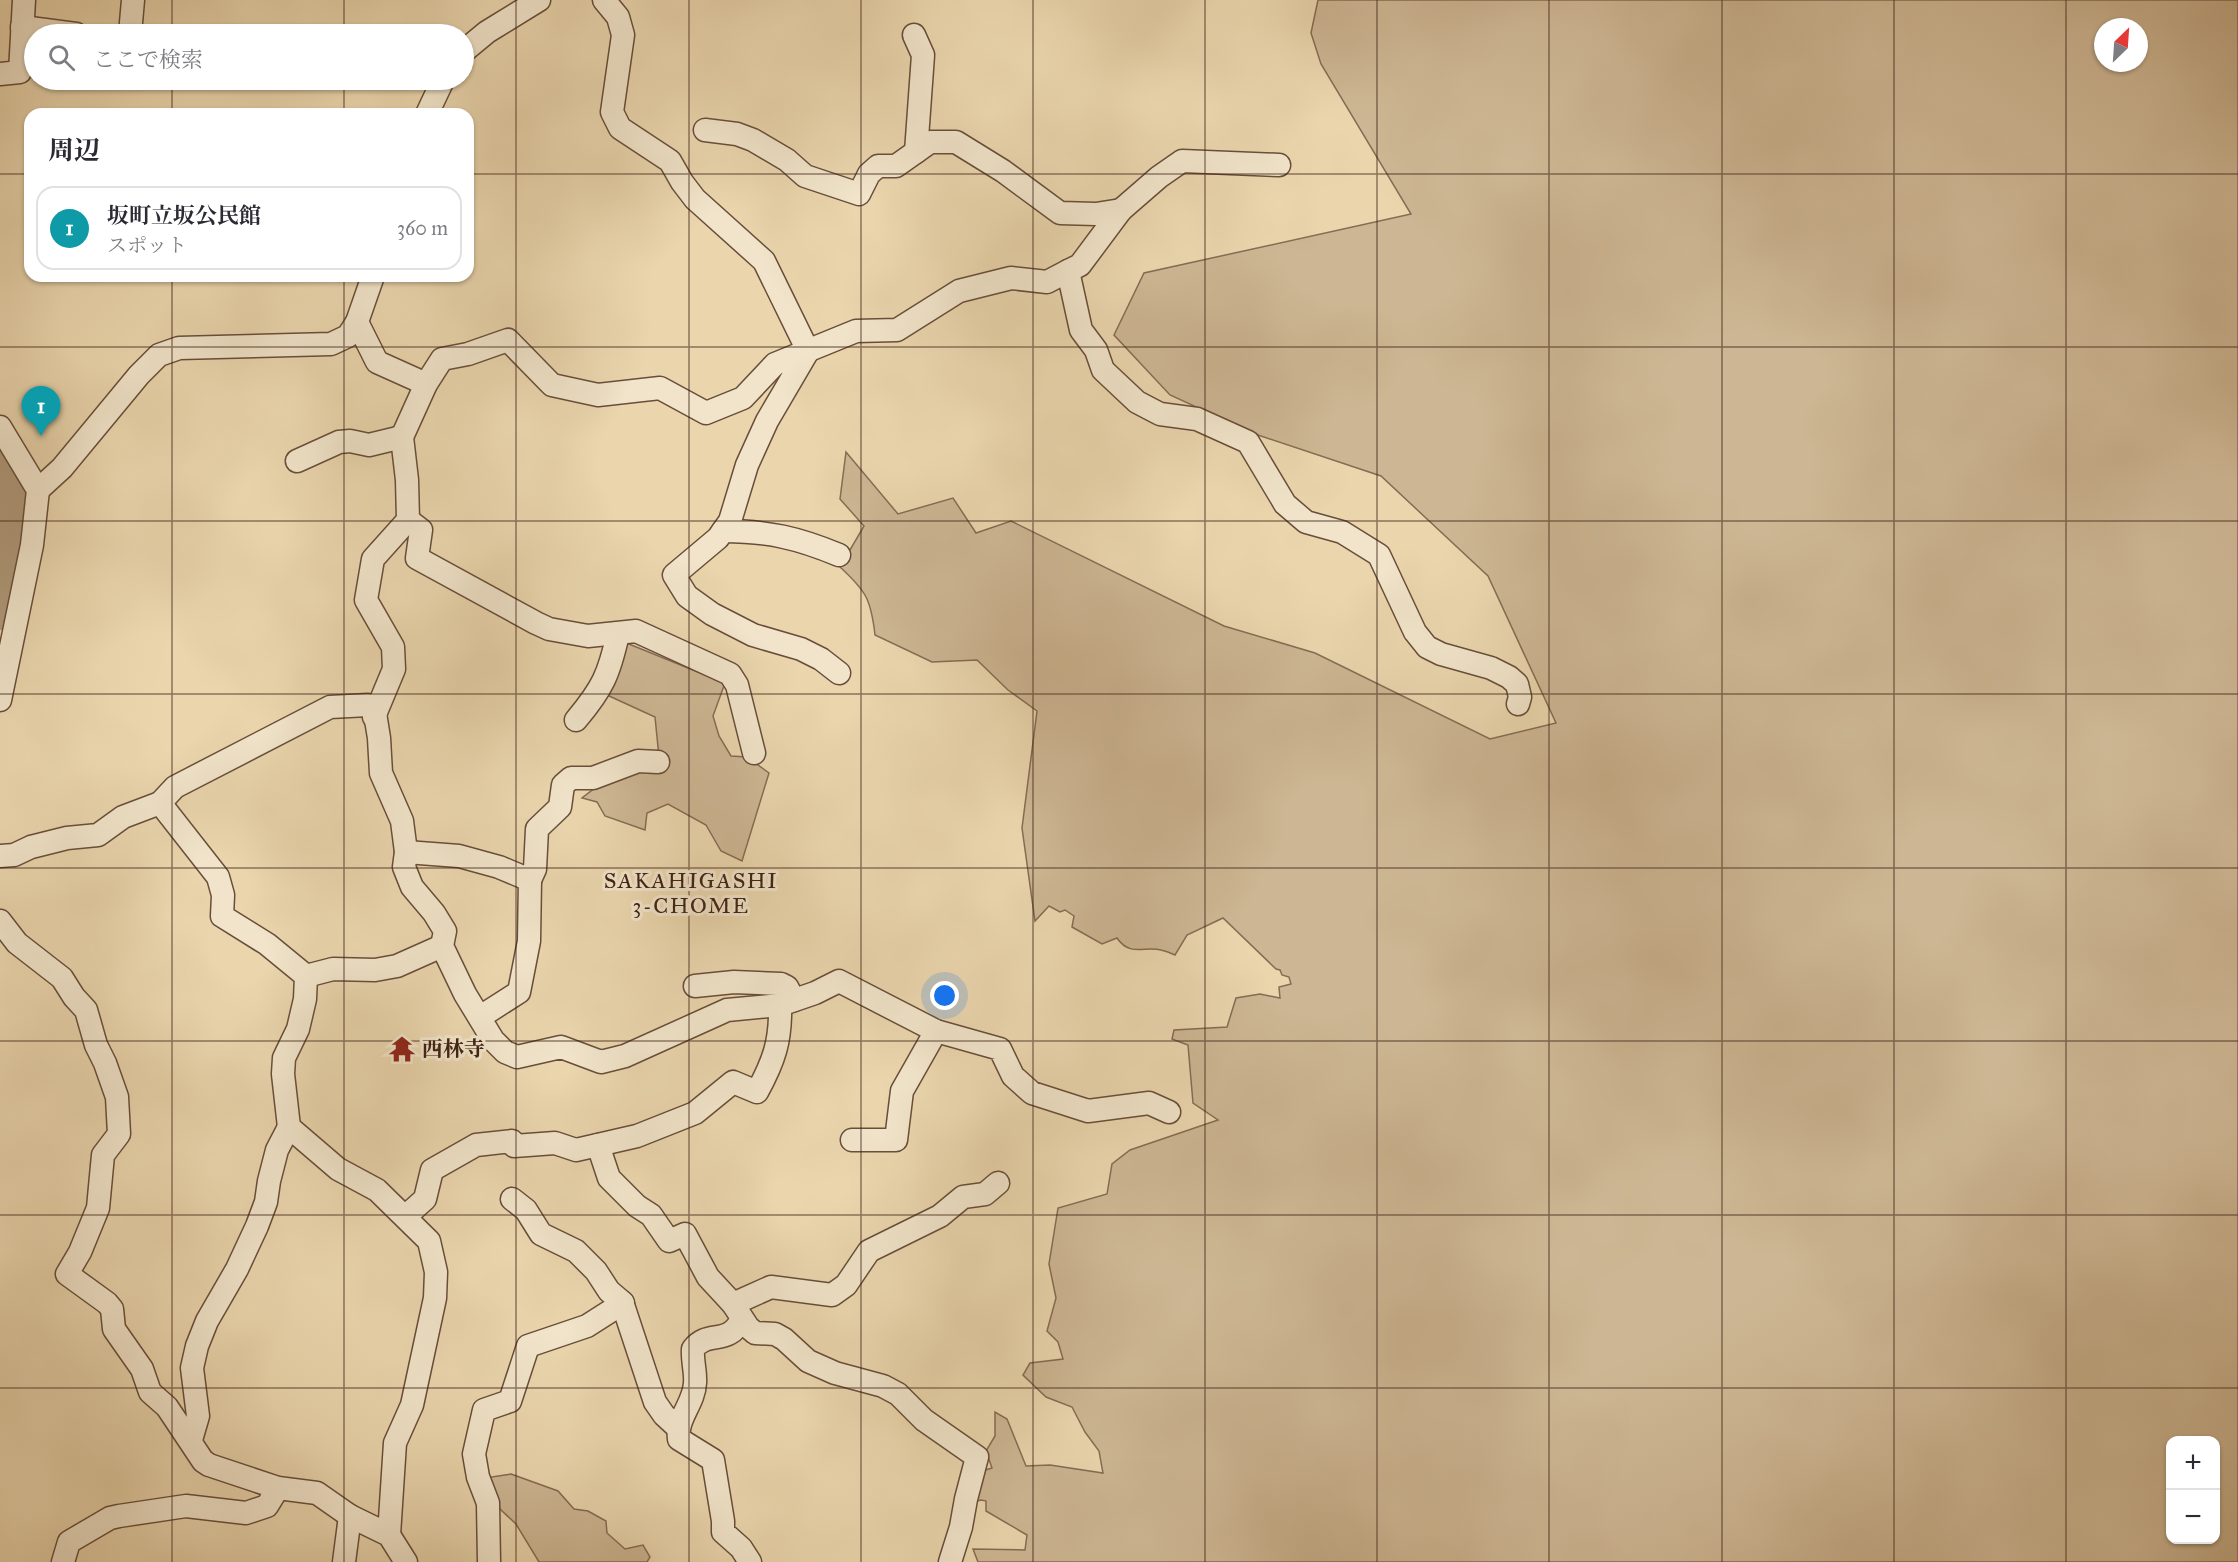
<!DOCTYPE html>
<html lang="ja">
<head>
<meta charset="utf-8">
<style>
  body { margin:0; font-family:"IM FELL Great Primer","Noto Serif JP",serif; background:#f7f7f7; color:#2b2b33 }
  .controls { position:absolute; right:18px; bottom:18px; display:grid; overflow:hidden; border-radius:12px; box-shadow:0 2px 4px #0004 }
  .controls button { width:54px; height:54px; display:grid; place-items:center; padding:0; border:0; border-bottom:2px solid #e1e1e2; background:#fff; color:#2b2b33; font:30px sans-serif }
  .compass { position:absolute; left:2094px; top:18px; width:54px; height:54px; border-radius:50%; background:#fff; box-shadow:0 2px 4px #0004; rotate:25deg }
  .you { position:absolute; left:945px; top:996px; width:21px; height:21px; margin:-15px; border:4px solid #fff; border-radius:50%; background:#1a73e8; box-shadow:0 0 0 9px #1a73e833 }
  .badge { display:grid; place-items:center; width:39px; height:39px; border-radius:50%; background:#1a73e8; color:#fff; font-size:20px; font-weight:700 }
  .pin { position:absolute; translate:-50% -50px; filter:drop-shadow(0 2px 3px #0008) }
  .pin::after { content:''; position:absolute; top:32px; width:21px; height:18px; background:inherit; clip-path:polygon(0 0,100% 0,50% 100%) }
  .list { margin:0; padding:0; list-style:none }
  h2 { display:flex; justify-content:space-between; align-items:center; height:78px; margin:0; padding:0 24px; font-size:26px }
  h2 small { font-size:20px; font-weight:400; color:#7c7c81 }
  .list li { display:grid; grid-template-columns:39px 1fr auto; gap:18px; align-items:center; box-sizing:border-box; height:84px; margin:0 12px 12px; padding:0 12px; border:2px solid #e1e1e2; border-radius:18px }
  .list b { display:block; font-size:22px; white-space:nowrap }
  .list p { margin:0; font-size:20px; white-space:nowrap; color:#7c7c81 }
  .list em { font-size:20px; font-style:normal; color:#7c7c81 }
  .icon { flex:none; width:33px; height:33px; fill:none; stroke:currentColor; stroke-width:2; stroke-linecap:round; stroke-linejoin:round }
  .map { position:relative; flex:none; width:2238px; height:1562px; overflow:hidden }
  .search { position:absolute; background:#fff; box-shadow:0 2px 4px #0004; left:24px; top:24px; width:450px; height:66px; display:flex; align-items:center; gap:15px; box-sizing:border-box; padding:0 21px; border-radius:33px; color:#7c7c81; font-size:22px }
  .panel { position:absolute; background:#fff; box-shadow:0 2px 4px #0004; left:24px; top:108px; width:450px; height:174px; border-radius:18px }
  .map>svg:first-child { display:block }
  .green { fill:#cdb693; stroke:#856c54; stroke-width:1.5; fill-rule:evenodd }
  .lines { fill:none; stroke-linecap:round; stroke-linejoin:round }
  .river { stroke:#af9879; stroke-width:34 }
  .street-casing { stroke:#684e3a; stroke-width:25 }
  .street { stroke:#f1e4ca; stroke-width:22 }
  .grid { fill:none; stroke:#3d2114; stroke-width:1.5; stroke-opacity:0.55 }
  .labels { text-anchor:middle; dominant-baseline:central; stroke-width:6; stroke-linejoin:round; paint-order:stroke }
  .poi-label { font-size:21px; font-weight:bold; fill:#3d2114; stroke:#f1e4ca; text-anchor:start }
  .neighbourhood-label { font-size:22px; letter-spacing:1.5px; fill:#3d2114; stroke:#f1e4ca }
</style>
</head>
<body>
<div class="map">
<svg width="2238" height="1562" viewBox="0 0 2238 1562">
  <rect width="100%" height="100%" fill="#ead5ad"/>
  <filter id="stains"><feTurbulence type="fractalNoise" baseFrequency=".00333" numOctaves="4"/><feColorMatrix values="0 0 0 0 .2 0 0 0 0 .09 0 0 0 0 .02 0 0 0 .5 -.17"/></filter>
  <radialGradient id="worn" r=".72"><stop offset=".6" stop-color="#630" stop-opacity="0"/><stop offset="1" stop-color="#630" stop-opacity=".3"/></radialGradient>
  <g class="green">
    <path d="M1318,0H2238V1562H978L973,1549L1025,1550L1027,1535L986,1511V1501L981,1500L965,1504L982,1471L992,1468L986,1451L995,1436V1412L1007,1419L1026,1466L1050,1465L1103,1473L1099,1451L1085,1432L1072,1407L1046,1397L1023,1375L1030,1363L1063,1359L1058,1342L1047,1331L1056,1298L1049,1264L1058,1208L1107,1194L1112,1164L1130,1150L1218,1120L1193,1103L1188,1045L1172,1039L1174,1030L1227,1027L1236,998L1260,994L1280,998L1279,987L1291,984L1289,977L1282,975L1280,970L1276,969L1223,918L1187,935L1175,955C1171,953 1166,951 1161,950C1144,946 1130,957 1117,938L1102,944L1072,927L1074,916L1065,910L1060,912L1049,906L1035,921L1022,828L1037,711L1008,690L977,660L932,662L875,635C871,599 866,591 840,567L864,526L840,499L846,452L898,514L953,498L976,533L1011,521L1224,626L1315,653L1490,739L1556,723L1488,576L1381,476L1255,434L1170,395L1114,335L1144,273L1411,214L1321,64L1311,33ZM2103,27H2139V63H2103ZM2170,1440H2216V1540H2170Z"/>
    <polygon points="624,642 725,683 713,716 719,736 731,756 747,757 769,773 742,861 721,851 706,825 668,804 647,813 645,830 605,816 597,802 582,798 595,788 636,769 660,767 655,717 607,695"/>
    <polygon points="511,1474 558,1491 574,1509 588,1511 606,1521 607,1533 625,1549 643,1545 650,1557 647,1562 539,1562 516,1524 501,1510 478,1479"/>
  </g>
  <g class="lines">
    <polyline class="river" points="0,467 13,510 15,545 0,613"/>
    <g class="street-casing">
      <g id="street">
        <polyline points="604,0 618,17 623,35 612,112 620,128 670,161 682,182 695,199 764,261 808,351"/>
        <polyline points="22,27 76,34"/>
        <polyline points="130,34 133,0"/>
        <polyline points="914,35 923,55 916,152"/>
        <polyline points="464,51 487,32 539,0"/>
        <polyline points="0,74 20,72 24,0"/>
        <polyline points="427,114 443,80"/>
        <polyline points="705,130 737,134 753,140 787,160 805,176 859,194 869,174 878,166 896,166 930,142 956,142 1003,171 1060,213 1096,214 1121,210"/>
        <polyline points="1068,271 1081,330 1096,350 1103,370 1137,402 1160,414 1197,419 1248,442 1285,504 1306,522 1342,532 1379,555 1415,632 1427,647 1441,654 1491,668 1509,677 1517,684 1520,697 1518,704"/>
        <polyline points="357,322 377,362 426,384"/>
        <polyline points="808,351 767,421 747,465 730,521 718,538 674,575 687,596 712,614 753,635 801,649 821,659 839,673"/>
        <polyline points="0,427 38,490 32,545 0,700"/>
        <polyline points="297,461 339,442 350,441 369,445 402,437"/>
        <polyline points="38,490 62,468 139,375 159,355 179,348 331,344 348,336 357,322 373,276"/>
        <polyline points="408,520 421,530 417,558 536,623 549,629 588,636 636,631 730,674 737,685 754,753"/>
        <path d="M723,531C768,531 798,538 839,555"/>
        <polyline points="374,717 394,669 393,647 366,600 373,559 408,520 407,480 402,437 426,384 442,359 468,354 508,340 552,385 598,395 660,388 706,413 743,398 775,364 856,331 897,330 959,291 1011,278 1047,282 1068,271 1080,265 1121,210 1159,177 1182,161 1279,165"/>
        <path d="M576,720C603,688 609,674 618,634"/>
        <polyline points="160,803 218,877 223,895 222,916 267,944 306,976 305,999 298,1029 284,1058 283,1074 289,1127"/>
        <polyline points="406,852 459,856 499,867 530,880 535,869 537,829 560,807 563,785 571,778 593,778 638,761 658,762"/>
        <polyline points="0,856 14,855 31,847 67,838 98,835 123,817 160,803 175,787 330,707 368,705 374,707 379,738 381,773 402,821 406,852 404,867 412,887 434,913 445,931 442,946 465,994 493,1040 505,1052 517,1057 561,1047 601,1062 625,1056 727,1010 780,1005 815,993 839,981 936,1031 1000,1049 1013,1076 1032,1093 1088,1111 1149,1103 1169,1112"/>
        <polyline points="0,921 17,943 62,978 74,997 86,1010 96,1045 105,1063 117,1097 119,1134 103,1155 98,1208 80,1252 67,1274 107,1303 112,1309 114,1329 142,1369 150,1392 167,1407 203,1461 209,1465 278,1488 317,1493 350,1516 389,1535 406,1562"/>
        <polyline points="306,976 333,969 375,970 397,966 442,946"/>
        <polyline points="695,986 734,982 781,984 787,987 794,1000"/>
        <polyline points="480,1017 519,992 529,941 530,880"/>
        <polyline points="852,1140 896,1140 902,1091 936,1031"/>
        <polyline points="598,1145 609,1178 637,1206 651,1215 669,1241 685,1234 708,1277 733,1304 748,1327 755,1333 775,1334 784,1339 808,1361 835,1373 883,1386 898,1394 924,1420 977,1457 966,1499 961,1527 950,1562"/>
        <polyline points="512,1199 526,1210 541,1234 576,1251 596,1271 609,1291 622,1302 655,1402 664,1415 677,1427"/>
        <path d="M406,1216L425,1199L432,1170L476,1145L512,1141L514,1146L555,1143L576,1150L637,1136L695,1113L733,1082L757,1092C774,1061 781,1041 780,1005"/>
        <polyline points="733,1304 771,1287 832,1295 846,1285 869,1251 940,1216 963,1197 985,1194 998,1183"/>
        <path d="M742,1319C728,1347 708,1329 693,1349C692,1361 696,1372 695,1383C694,1404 676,1418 679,1439L713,1460L723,1521V1532L741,1548L750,1562"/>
        <polyline points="191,1440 198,1416 192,1368 197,1346 207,1321 237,1269 257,1226 266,1202 269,1181 277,1150 289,1127 338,1169 377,1190 429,1241 436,1272 435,1298 412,1405 395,1443 389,1535"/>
        <polyline points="63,1562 69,1542 110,1518 119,1516 186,1506 246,1513 267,1506 278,1488"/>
        <polyline points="344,1562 350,1516"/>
        <polyline points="489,1562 488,1503 478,1477 474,1454 484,1410 510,1401 528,1346 587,1326 623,1303"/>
      </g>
    </g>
    <use href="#street" class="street"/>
  </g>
  <path class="grid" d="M172,0V34M344,0V34M516,0V1562M689,0V1562M861,0V1562M1033,0V1562M1205,0V1562M1377,0V1562M1549,0V1562M1722,0V1562M1894,0V1562M2066,0V1562M172,80V114M344,80V114M0,174H30M468,174H2238M172,276V1562M344,276V1562M0,347H2238M0,521H2238M0,694H2238M0,868H2238M0,1041H2238M0,1215H2238M0,1388H2238"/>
  <defs>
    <g id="temple-bare" transform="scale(2.07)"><path d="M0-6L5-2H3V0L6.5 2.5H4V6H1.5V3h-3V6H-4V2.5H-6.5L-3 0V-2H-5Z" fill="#8f2418" stroke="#f1e4ca" stroke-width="2.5" paint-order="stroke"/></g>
  </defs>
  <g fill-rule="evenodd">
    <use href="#temple-bare" x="402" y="1049"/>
  </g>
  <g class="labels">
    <g class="poi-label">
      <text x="422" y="1049">西林寺</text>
    </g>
    <g class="neighbourhood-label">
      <text x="691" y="880">SAKAHIGASHI<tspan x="691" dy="25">3-CHOME</tspan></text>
    </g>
  </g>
  <rect width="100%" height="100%" filter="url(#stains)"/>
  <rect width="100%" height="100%" fill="url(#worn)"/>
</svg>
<div class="controls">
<button>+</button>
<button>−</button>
</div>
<svg class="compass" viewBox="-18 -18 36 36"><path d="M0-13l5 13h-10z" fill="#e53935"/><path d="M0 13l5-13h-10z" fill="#7c7c81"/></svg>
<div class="you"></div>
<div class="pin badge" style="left:41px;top:436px;background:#0f9aa8">1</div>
<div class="search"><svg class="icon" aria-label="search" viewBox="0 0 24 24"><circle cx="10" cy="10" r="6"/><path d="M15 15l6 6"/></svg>ここで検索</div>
<section class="panel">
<h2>周辺<small></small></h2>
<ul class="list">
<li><span class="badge" style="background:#0f9aa8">1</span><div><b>坂町立坂公民館</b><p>スポット</p></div><em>360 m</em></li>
</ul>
</section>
</div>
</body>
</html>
